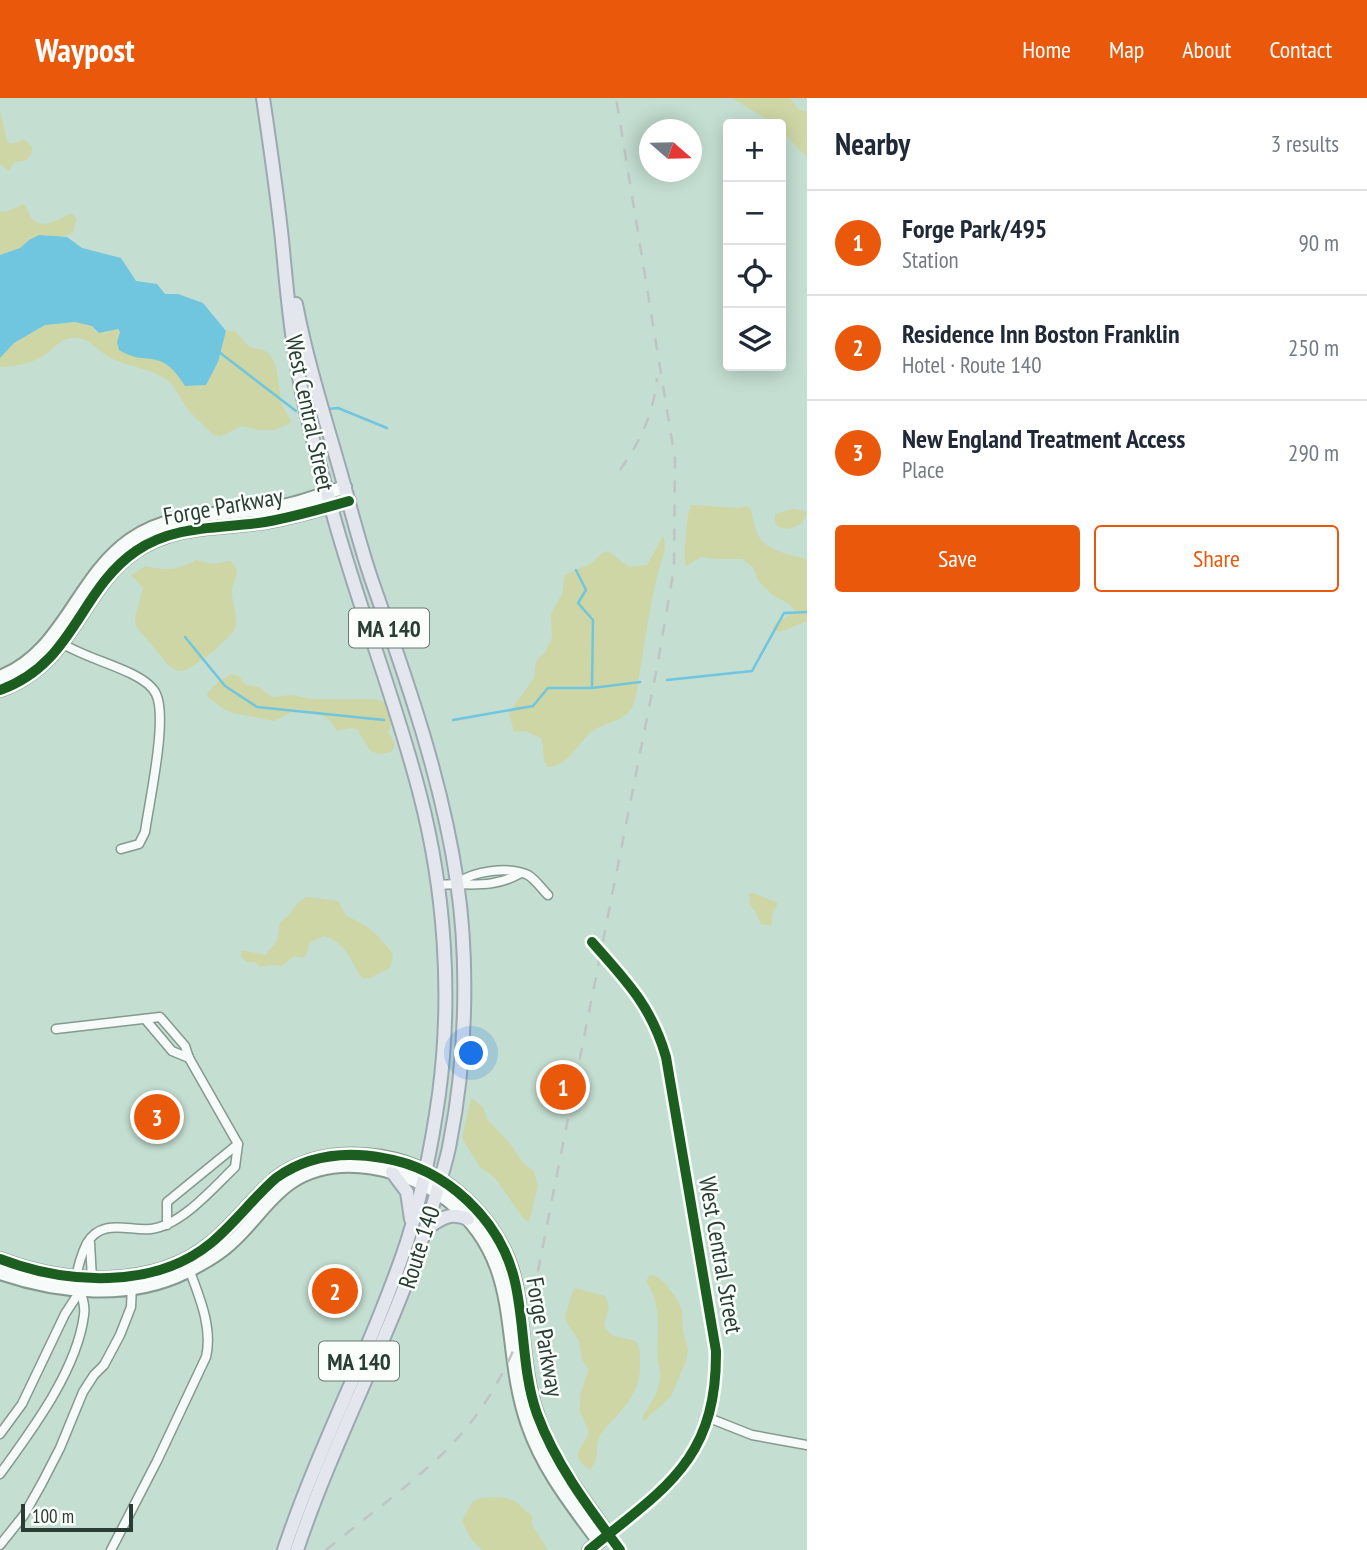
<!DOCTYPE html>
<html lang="en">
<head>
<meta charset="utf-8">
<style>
  body { margin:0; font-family:"PT Sans Narrow",sans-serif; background:#f2f2f3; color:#1f2937 }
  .controls { position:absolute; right:21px; top:21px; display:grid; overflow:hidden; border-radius:7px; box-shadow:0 4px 18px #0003 }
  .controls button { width:63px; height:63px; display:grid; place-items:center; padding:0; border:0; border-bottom:2px solid #e0e1e3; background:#fff; color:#1f2937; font:35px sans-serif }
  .compass { position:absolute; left:639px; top:21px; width:63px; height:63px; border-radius:50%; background:#fff; box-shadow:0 4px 18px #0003; rotate:110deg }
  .scale { position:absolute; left:21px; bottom:18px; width:112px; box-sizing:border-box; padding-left:7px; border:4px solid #2a3d34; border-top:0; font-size:19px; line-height:24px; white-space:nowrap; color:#2a3d34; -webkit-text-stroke:5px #fafffc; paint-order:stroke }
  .you { position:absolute; left:472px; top:956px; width:24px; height:24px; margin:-18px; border:5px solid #fff; border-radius:50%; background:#1a73e8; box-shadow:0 0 0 10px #1a73e833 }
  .badge { display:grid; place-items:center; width:46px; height:46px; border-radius:50%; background:#ea580c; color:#fff; font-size:23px; font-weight:700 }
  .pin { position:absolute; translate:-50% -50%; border:4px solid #fff; box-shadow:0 2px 7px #0006 }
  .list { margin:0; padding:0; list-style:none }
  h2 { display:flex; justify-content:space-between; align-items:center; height:91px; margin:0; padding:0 28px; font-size:30px }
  h2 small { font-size:23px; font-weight:400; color:#747a83 }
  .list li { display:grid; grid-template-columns:46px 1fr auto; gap:21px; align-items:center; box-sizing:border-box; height:105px; padding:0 28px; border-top:2px solid #e0e1e3 }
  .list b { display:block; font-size:26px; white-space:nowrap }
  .list p { margin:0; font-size:23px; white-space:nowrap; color:#747a83 }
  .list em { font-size:23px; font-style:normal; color:#747a83 }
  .actions { display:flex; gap:14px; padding:21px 28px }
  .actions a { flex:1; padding:16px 0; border:2px solid #ea580c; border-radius:7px; text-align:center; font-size:24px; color:#ea580c }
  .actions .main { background:#ea580c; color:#fff }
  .icon { flex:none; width:38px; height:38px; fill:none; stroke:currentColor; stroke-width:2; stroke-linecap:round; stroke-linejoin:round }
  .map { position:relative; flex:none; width:807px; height:1452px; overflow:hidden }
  header { display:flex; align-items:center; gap:42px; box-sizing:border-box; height:98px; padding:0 35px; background:#ea580c; color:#fff }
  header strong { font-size:33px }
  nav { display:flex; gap:38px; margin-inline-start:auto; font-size:24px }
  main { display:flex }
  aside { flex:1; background:#fff }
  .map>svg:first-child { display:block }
  .green { fill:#ced6a5 }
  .water { fill:#6fc6de }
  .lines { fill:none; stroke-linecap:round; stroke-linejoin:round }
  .stream { stroke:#6fc6de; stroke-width:2.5 }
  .street-casing { stroke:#85998f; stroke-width:11 }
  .secondary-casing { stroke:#85998f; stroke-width:16 }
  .primary-casing { stroke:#9ca8b1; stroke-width:16 }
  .street { stroke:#f6faf8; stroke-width:8 }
  .secondary { stroke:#f6faf8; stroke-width:12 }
  .primary { stroke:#e3e6ed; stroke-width:12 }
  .rail { stroke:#bfc5c3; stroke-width:2.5; stroke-dasharray:12 12; stroke-linecap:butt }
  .cycleway-casing { stroke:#fafffc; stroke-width:15 }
  .cycleway { stroke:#1b5e20; stroke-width:10 }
  .labels { text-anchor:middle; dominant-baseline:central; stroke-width:5; stroke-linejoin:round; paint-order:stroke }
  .shield { fill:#fafffc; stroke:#687770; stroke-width:2 }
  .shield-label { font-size:23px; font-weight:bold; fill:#2a3d34 }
  .street-label { font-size:24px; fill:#2a3d34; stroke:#fafffc }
</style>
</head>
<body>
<header>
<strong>Waypost</strong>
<nav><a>Home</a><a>Map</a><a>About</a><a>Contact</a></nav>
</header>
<main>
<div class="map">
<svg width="807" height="1452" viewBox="0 0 807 1452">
  <rect width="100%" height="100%" fill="#c4ded1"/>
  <g class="green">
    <polygon points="732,0 790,0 799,12 807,13 807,58 799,52 781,31 781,26 774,26"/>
    <polygon points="0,11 7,44 13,46 24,41 32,49 32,54 27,62 14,64 9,73 0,66"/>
    <path d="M24,106C27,110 29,117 32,121C43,132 59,121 70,116L74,117L76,122L73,135L58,140L46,137L29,142L20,150L0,157V114L8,113Z"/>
    <path d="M75,224L92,228L96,234L106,235L115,230L120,234L117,244L133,258L153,260L163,264L179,276L185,288L206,287L218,264L226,233H234C241,237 243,244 249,248C254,251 260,250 265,253C286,268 271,298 291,322L289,326L275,332H258L242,328L221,338L213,337C206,329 197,322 190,314C181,304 177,288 164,280C146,269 125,268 109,259C93,249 88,236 67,241C57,244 54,251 46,256C31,266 18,268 0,269V260L14,245L45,227Z"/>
    <path d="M691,407L739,410L746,408L750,410C753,418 754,428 758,437C765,452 792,458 807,461V523L780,534L773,531L775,525L794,515V511L788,505L774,498L759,484L753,469L742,461H717L701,459L686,468C683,461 687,412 691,407Z"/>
    <polygon points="793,411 805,413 807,416 801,426 789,431 778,429 775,424 775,416"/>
    <path d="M663,438C668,449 661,464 658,475C648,515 643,557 636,598C634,604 633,609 629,614C622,623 600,626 590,635C577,647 567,669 548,669C541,662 545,650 541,640L525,633L514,634L509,615L534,580L536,564L546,553L552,539L551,516L562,496L565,477L592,465L602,455L608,453L629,469L647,467Z"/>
    <path d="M196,462L213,466L230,463C243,474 234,479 232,492C231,504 239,518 235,530C231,540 191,574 180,573C177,573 173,570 170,569L136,528L135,519L143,490L131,477L146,468C165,473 179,472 196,462Z"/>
    <path d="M231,576L238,578L247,587L259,589L272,599L292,597L312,601H375L386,605L391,627L388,634C393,643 399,644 391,654L380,656L370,653L357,631L351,630L337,633L330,622L318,615L298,611L274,623L233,615L221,609L208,599L207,595L218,584Z"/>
    <polygon points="753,795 778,805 773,814 771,828 761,826 755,812 750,808 749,796"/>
    <path d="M308,799L338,803L346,818C368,827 378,836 393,856L390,870L369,880H362C351,864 346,844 324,838L310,844L306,858L302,860L294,858L282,868L272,867L260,869L255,864H247L241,859L242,852L265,857L277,843L280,824C293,817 294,803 308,799Z"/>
    <polygon points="471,1000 483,1009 487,1021 512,1048 522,1064 534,1073 538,1088 529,1124 523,1120 495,1080 480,1069 462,1040"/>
    <path d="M650,1177L656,1178L665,1185L678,1203L682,1213L683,1234L688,1251L686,1263L671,1298L644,1323L642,1320C649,1307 659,1295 660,1280C661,1274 659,1269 658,1263C656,1233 664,1212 646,1183Z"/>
    <path d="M574,1190L605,1198L609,1209L604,1226L606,1231L613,1238L636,1243C641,1252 640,1260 640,1270C639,1293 627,1307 612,1323C609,1327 603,1332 601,1336C594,1347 600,1362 590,1372C567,1356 583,1352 589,1334L580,1313V1297L589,1271L582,1262L579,1243L567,1225L565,1218Z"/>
    <path d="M481,1400C490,1400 504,1398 512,1402C520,1405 524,1413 532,1417V1427L548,1452H483L471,1441L462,1423L473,1403Z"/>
  </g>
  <path class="water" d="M39,137L67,139L82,150L121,160L136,183L157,186L165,196H178L203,205L226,233L218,264L206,287L185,288C160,247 148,270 119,252L117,244L120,234L118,231L99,235L92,228L75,224L45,227L14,245L0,260V157L20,150L29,142Z"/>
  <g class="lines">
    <g class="stream">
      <polyline points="219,254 296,313"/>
      <polyline points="329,311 338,310 387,330"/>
      <polyline points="576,472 586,492 578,505 593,522 592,589"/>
      <polyline points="185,539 225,588 257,609 384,622"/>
      <polyline points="667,582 752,573 784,515 807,514"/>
      <polyline points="453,622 533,608 548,590 592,590 640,584"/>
    </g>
    <g class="street-casing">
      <g id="street">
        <path d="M58,543C81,558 108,564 132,576C140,580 152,587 156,596C168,620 149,705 145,734L139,746L121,751"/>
        <path d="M457,785C474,773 508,768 528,777C535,781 542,791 548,797"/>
        <path d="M438,787C468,784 490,792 519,776"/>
        <polyline points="145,921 172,953 189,960"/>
        <polyline points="167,1127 167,1104 238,1046"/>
        <polyline points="90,1145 92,1181"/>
        <polyline points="709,1320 752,1337 807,1347"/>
        <polyline points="0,1336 22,1306 65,1216 82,1190"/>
        <path d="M0,1376C32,1332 77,1272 84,1217C86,1203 79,1194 77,1181C76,1172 83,1153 87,1145C102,1120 128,1133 151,1131C181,1128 214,1089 235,1069L238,1046L189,960L185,948L160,919L56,931"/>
        <polyline points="0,1447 24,1417 42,1385 60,1350 83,1294 94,1277 104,1267 120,1237 131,1209 132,1187"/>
        <path d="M111,1452L157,1363L206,1259C213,1230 199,1198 189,1171"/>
        <path d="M620,1452L608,1436C627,1421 646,1407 664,1392C703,1357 716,1304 716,1253L666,959"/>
      </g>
    </g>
    <g class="secondary-casing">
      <g id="secondary">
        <path d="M0,579C64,554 76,480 130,442C173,411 228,418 278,409C301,405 323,396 345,389"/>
        <path d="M0,592C74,566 79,492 136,453C175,426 221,431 265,424C294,419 321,411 349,403"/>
        <path d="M0,1161C65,1186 154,1192 211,1145C235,1125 253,1100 276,1080C308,1057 344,1053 382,1059C446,1070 503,1123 516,1188C524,1229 523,1273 536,1313C551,1360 580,1397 608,1436L589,1452"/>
        <path d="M0,1175C58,1195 130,1202 186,1174C202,1166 218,1157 231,1145C252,1127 267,1101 290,1085C337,1053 408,1070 449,1103C526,1166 499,1245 528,1327C543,1371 572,1407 599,1444"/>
      </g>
    </g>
    <g class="primary-casing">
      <g id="primary">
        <path d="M263,0C270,47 277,95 282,142C286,182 289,222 296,262C303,306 315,350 327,394C353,496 394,595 420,697C445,793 452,898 439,996C432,1046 422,1096 407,1144C372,1249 319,1347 284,1452"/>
        <path d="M296,206C307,264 325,320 341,376C351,412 360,448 372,483C406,580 442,681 457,784C469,864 466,964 450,1044C447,1063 440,1081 435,1100C400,1222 337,1332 297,1452"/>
        <polyline points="392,1074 407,1094 411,1121"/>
        <path d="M426,1131C440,1121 450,1113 468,1121"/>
      </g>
    </g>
    <use href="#street" class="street"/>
    <use href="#secondary" class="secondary"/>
    <use href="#primary" class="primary"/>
    <g class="rail">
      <path d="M620,372C640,344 654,315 657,280"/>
      <path d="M326,1452C368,1417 416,1384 454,1344C496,1299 522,1243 536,1183L658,564L674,470L675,361L616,0"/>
    </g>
    <g class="cycleway-casing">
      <g id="cycleway">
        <path d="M0,592C74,566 79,492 136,453C175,426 221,431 265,424C294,419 321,411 349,403"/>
        <path d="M0,1161C65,1186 154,1192 211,1145C235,1125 253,1100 276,1080C308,1057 345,1053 383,1060C446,1070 501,1122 515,1184C525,1227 522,1274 537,1316C556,1367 588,1409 620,1452"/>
        <path d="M589,1452C665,1390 717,1362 716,1253L666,959C651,907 626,883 592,844"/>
      </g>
    </g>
    <use href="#cycleway" class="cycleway"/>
  </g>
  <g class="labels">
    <g class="shield">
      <rect x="349" y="510.5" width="80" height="39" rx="5"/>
      <rect x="319" y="1243.5" width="80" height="39" rx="5"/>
    </g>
    <g class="shield-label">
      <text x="389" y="530">MA 140</text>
      <text x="359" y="1263">MA 140</text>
    </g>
    <g class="street-label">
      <text transform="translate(310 315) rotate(78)">West Central Street</text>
      <text transform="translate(223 408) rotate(-10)">Forge Parkway</text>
      <text transform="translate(419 1149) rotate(-72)">Route 140</text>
      <text transform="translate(721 1157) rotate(80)">West Central Street</text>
      <text transform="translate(545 1239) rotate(80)">Forge Parkway</text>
    </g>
  </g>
</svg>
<div class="controls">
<button>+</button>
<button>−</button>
<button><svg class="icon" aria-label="locate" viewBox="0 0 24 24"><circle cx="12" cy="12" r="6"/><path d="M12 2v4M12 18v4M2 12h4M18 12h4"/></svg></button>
<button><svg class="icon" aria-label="layers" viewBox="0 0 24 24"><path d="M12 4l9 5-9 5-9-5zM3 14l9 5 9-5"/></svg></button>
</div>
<svg class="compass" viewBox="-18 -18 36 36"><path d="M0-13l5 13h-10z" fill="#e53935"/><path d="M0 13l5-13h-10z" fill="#747a83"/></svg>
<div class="scale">100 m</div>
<div class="you"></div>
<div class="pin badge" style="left:563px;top:989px">1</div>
<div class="pin badge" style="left:335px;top:1193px">2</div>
<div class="pin badge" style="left:157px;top:1019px">3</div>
</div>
<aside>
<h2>Nearby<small>3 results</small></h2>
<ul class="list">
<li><span class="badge">1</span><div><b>Forge Park/495</b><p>Station</p></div><em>90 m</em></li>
<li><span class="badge">2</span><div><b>Residence Inn Boston Franklin</b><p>Hotel · Route 140</p></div><em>250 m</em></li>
<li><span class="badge">3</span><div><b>New England Treatment Access</b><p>Place</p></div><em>290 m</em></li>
</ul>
<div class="actions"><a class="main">Save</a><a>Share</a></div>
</aside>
</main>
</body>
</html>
